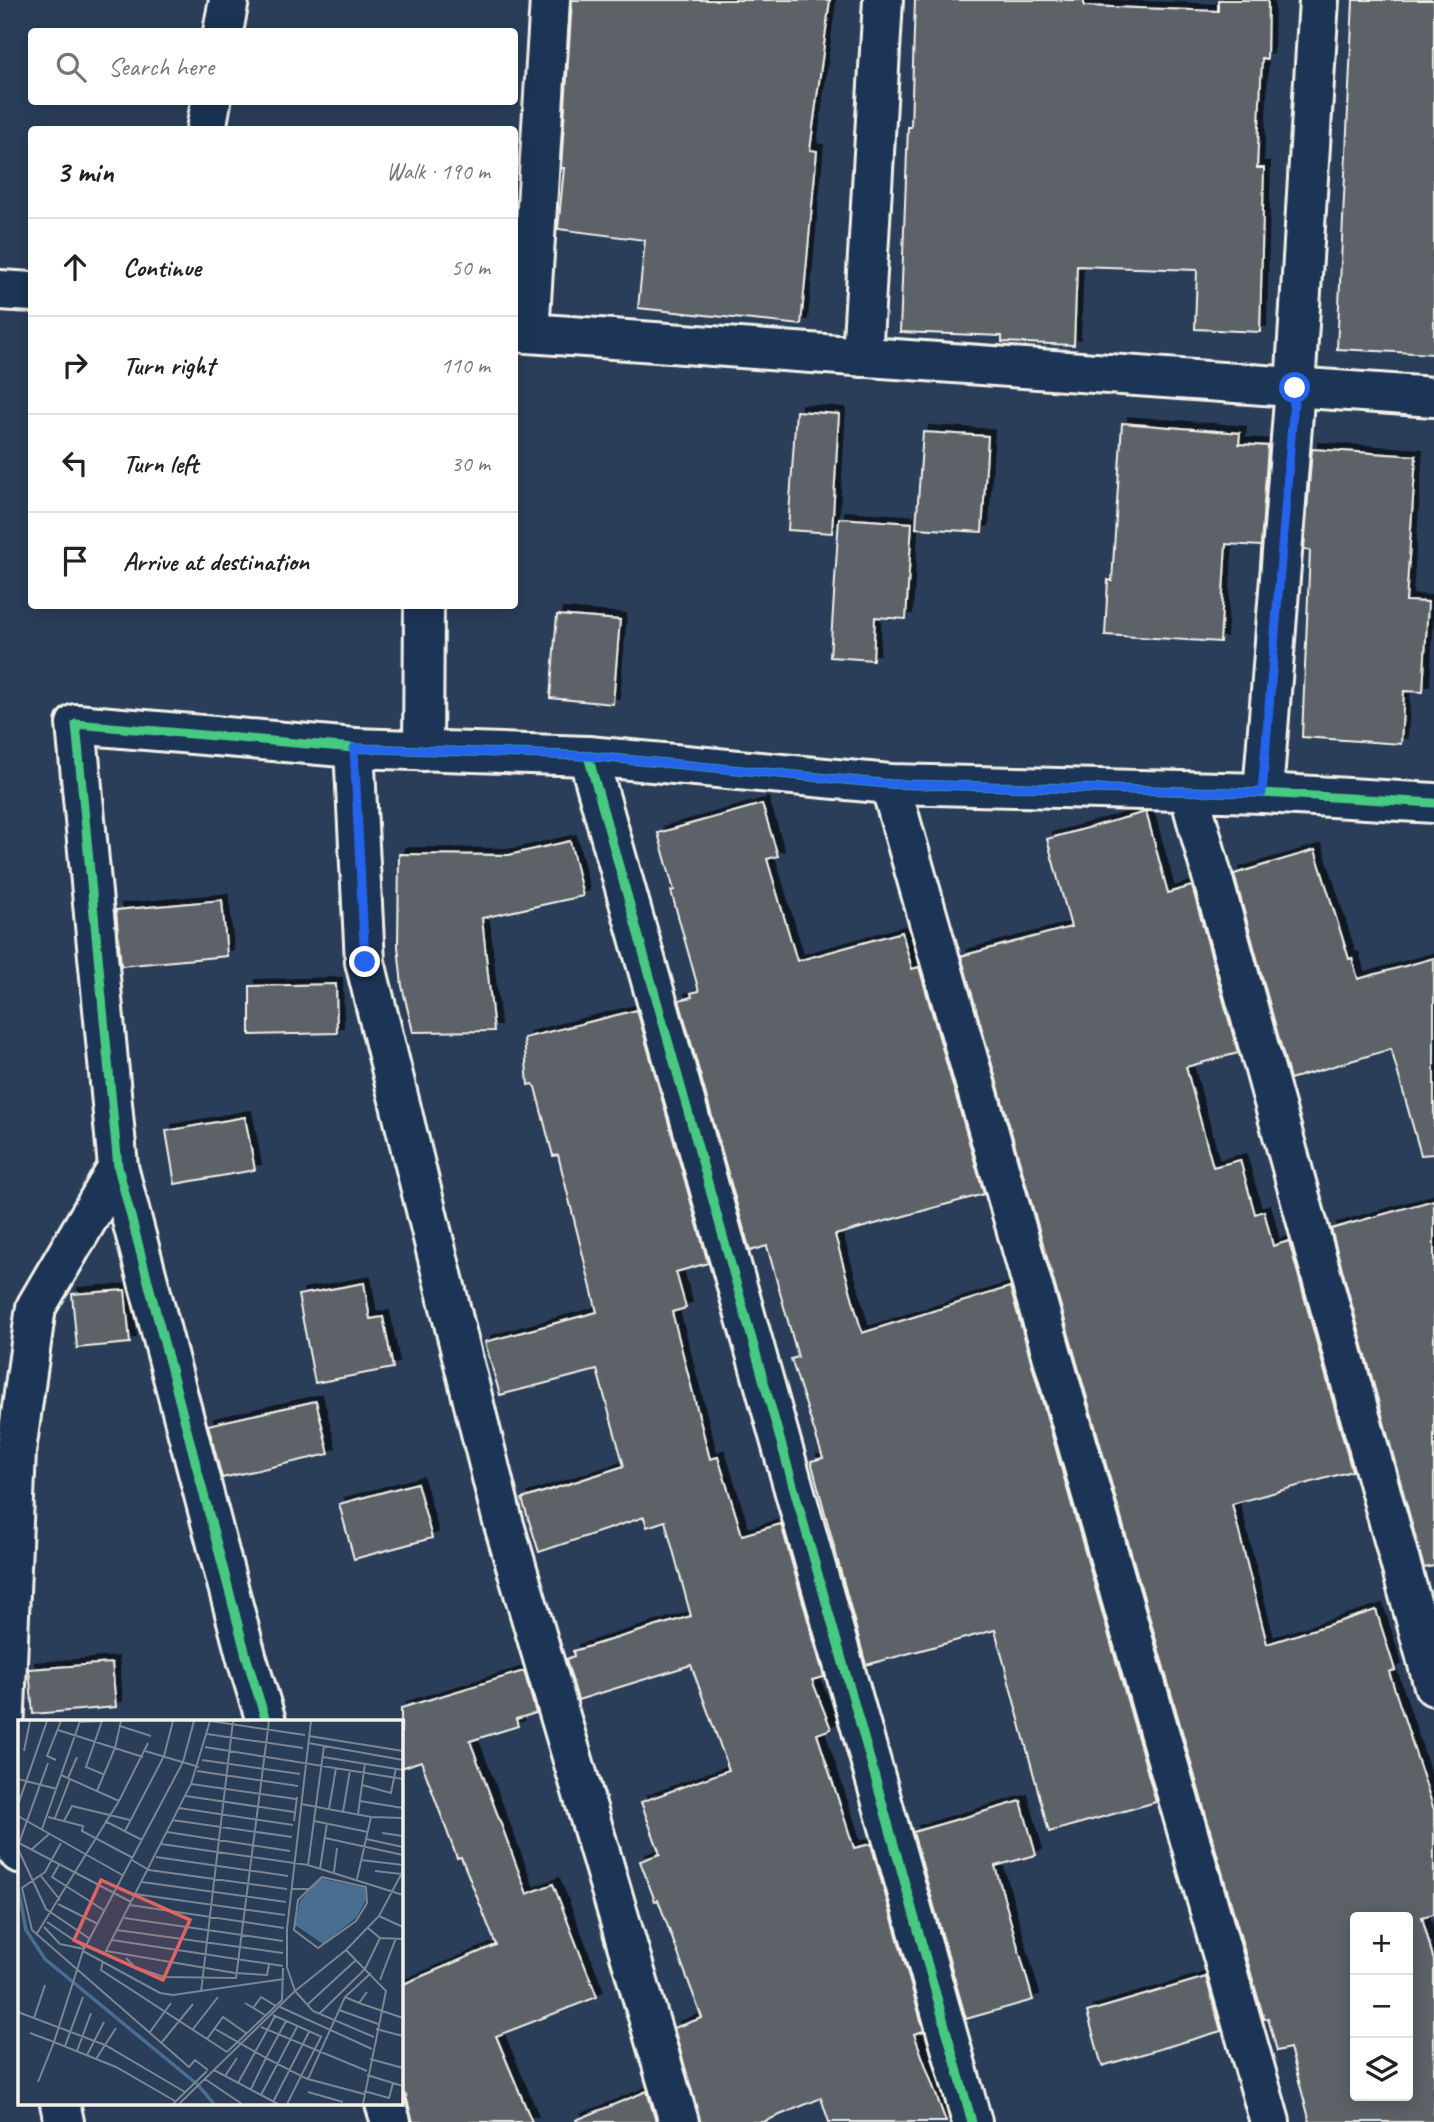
<!DOCTYPE html>
<html lang="en">
<head>
<meta charset="utf-8">
<style>
  body { margin:0; font-family:Caveat,sans-serif; background:#f6f6f6; color:#222 }
  .controls { position:absolute; right:21px; bottom:21px; display:grid; overflow:hidden; border-radius:7px; box-shadow:0 4px 18px #0003 }
  .controls button { width:63px; height:63px; display:grid; place-items:center; padding:0; border:0; border-bottom:2px solid #e0e0e0; background:#fff; color:#222; font:35px sans-serif }
  .stop { position:absolute; width:21px; height:21px; margin:-16px; border:5px solid #2563eb; border-radius:50%; background:#fff }
  .stop.end { background:#2563eb; border-color:#fff; box-shadow:0 2px 7px #0008 }
  .list { margin:0; padding:0; list-style:none }
  h2 { display:flex; justify-content:space-between; align-items:center; height:91px; margin:0; padding:0 28px; font-size:30px }
  h2 small { font-size:23px; font-weight:400; color:#767676 }
  .list li { display:grid; grid-template-columns:46px 1fr auto; gap:21px; align-items:center; box-sizing:border-box; height:98px; padding:0 28px; border-top:2px solid #e0e0e0 }
  .list b { display:block; font-size:26px; white-space:nowrap }
  .list em { font-size:23px; font-style:normal; color:#767676 }
  .icon { flex:none; width:38px; height:38px; fill:none; stroke:currentColor; stroke-width:2; stroke-linecap:round; stroke-linejoin:round }
  .map { position:relative; flex:none; width:1434px; height:2122px; overflow:hidden }
  .search { position:absolute; background:#fff; box-shadow:0 4px 18px #0003; left:28px; top:28px; width:490px; height:77px; display:flex; align-items:center; gap:18px; box-sizing:border-box; padding:0 24px; border-radius:7px; color:#767676; font-size:26px }
  .panel { position:absolute; background:#fff; box-shadow:0 4px 18px #0003; left:28px; top:126px; width:490px; height:483px; border-radius:7px }
  .map>svg:first-child { display:block }
  .building { fill:#5c6267; stroke:#f4f1e8; stroke-width:2; fill-rule:evenodd; filter:url(#shadow) }
  .lines { fill:none; stroke-linecap:round; stroke-linejoin:round }
  .street-casing { stroke:#f4f1e8; stroke-width:44 }
  .street { stroke:#1d3557; stroke-width:38 }
  .cycleway-casing { stroke:#1d3557; stroke-width:13 }
  .cycleway { stroke:#46c982; stroke-width:9 }
  .route { stroke:#2563eb; stroke-width:9 }
  .inset-river { fill:none; stroke:#496e91; stroke-width:3.5 }
  .inset-road { fill:none; stroke:#7b8693; stroke-width:2 }
  .view { fill:#df6462; fill-opacity:0.15; stroke:#df6462; stroke-width:3.5 }
  .inset-edge { fill:none; stroke:#f4f1e8; stroke-width:3.5 }
</style>
</head>
<body>
<div class="map">
<svg width="1434" height="2122" viewBox="0 0 1434 2122">
  <defs>
    <filter id="shadow"><feDropShadow dx="6" dy="-6" stdDeviation="0" flood-color="#0009"/></filter>
  </defs>
  <rect width="100%" height="100%" fill="#2a3e5a"/>
  <filter id="ink" filterUnits="userSpaceOnUse"><feTurbulence type="fractalNoise" baseFrequency=".0143" numOctaves="2"/><feDisplacementMap in="SourceGraphic" scale="14" xChannelSelector="R" yChannelSelector="G"/><feConvolveMatrix kernelMatrix="1 2 1 2 8 2 1 2 1" color-interpolation-filters="sRGB"/></filter>
  <g filter="url(#ink)">
    <g class="building">
      <polygon points="572,0 830,0 810,150 817,151 801,325 638,308 645,240 558,229 564,168 561,168"/>
      <polygon points="915,0 1084,0 1084,6 1218,11 1218,0 1268,0 1267,59 1262,58 1257,168 1264,168 1260,332 1195,329 1197,270 1077,266 1074,345 1002,342 1002,336 900,332 908,127 911,127"/>
      <polygon points="1353,0 1434,0 1434,354 1337,349"/>
      <polygon points="796,411 839,414 832,533 788,530"/>
      <polygon points="1122,423 1240,433 1239,444 1268,446 1261,546 1226,544 1220,642 1105,635 1108,580 1112,581"/>
      <polygon points="923,432 988,436 982,532 916,528"/>
      <polygon points="1312,449 1416,456 1406,601 1428,602 1423,692 1404,691 1401,744 1302,737 1310,550 1304,549"/>
      <polygon points="839,518 912,523 906,619 875,617 873,660 830,657"/>
      <polygon points="557,615 620,620 613,704 550,698"/>
      <polygon points="762,804 778,856 767,859 797,961 902,932 912,969 919,967 984,1194 835,1235 862,1333 1010,1287 1156,1802 1049,1832 995,1630 866,1665 811,1461 823,1458 791,1359 798,1357 767,1246 750,1251 679,1000 692,997 691,993 699,991 671,891 674,890 658,833"/>
      <path d="M1146,812L1168,893L1192,886L1238,1053L1186,1067L1213,1167L1240,1160L1255,1214L1264,1211L1273,1246L1289,1241L1352,1471L1232,1504L1267,1644L1376,1610L1395,1670L1389,1672L1434,1810V1914L1422,1917L1434,1961V2122H1310L1290,2048L1277,2051L1268,2018L1264,2019L961,956L1071,927L1047,839ZM1355,1917H1408V2096H1355Z"/>
      <polygon points="570,841 583,896 482,918 494,1031 413,1032 402,986 398,946 399,854 509,855"/>
      <polygon points="1315,850 1349,959 1352,958 1358,979 1434,958 1434,1154 1421,1155 1391,1049 1290,1079 1234,874"/>
      <polygon points="222,900 227,956 121,966 116,910"/>
      <polygon points="336,984 337,1033 250,1035 250,986"/>
      <polygon points="637,1010 708,1263 676,1272 686,1308 672,1312 710,1459 718,1457 742,1535 781,1524 824,1677 812,1680 831,1729 817,1734 854,1848 871,1844 924,2031 914,2034 946,2122 829,2122 821,2098 763,2122 700,2122 674,2028 702,2018 658,1900 655,1901 640,1861 660,1854 641,1802 729,1770 691,1665 578,1700 566,1659 574,1656 573,1651 691,1616 665,1521 647,1527 644,1517 539,1552 522,1499 624,1466 597,1370 500,1395 485,1342 597,1312 558,1155 553,1156 535,1087 532,1084 528,1085 524,1038"/>
      <polygon points="245,1117 255,1170 175,1184 166,1131"/>
      <polygon points="1434,1200 1434,1566 1424,1568 1331,1229"/>
      <polygon points="364,1283 370,1319 383,1317 393,1368 315,1383 298,1295"/>
      <polygon points="125,1290 130,1343 77,1348 72,1294"/>
      <polygon points="316,1401 329,1454 222,1478 208,1425"/>
      <polygon points="417,1483 432,1538 354,1559 339,1504"/>
      <polygon points="112,1663 116,1707 33,1714 29,1669"/>
      <polygon points="524,1671 536,1713 516,1719 518,1726 470,1741 527,1894 553,1884 597,1997 496,2036 532,2122 413,2122 406,2096 401,2088 401,1985 496,1945 461,1857 457,1858 421,1761 401,1768 401,1708"/>
      <polygon points="1021,1801 1036,1855 995,1866 1033,2000 966,2019 913,1832"/>
      <polygon points="1206,1977 1221,2031 1102,2066 1087,2012"/>
      <polygon points="647,2091 656,2122 577,2122 576,2120"/>
    </g>
    <g class="lines">
      <g class="street-casing">
        <g id="street">
          <polyline points="223,32 229,0"/>
          <polyline points="206,130 211,102"/>
          <polyline points="0,290 32,292"/>
          <polyline points="514,332 1434,397"/>
          <polyline points="529,333 550,0"/>
          <polyline points="862,357 883,0"/>
          <polyline points="354,748 365,962 502,1518 679,2122"/>
          <polyline points="423,751 424,606"/>
          <polyline points="588,756 972,2122"/>
          <polyline points="890,784 1270,2122"/>
          <polyline points="1189,792 1434,1686"/>
          <polyline points="1263,793 1295,388 1319,0"/>
          <polyline points="266,1721 247,1659 118,1167 76,724 354,748 588,756 890,784 1263,793 1434,803"/>
          <polyline points="19,1853 3,1756 16,1451 36,1307 118,1167"/>
          <polyline points="60,2103 64,2122"/>
          <polyline points="385,2103 391,2122"/>
        </g>
      </g>
      <use href="#street" class="street"/>
      <g class="cycleway-casing">
        <g id="cycleway">
          <polyline points="588,756 972,2122"/>
          <polyline points="266,1721 247,1659 118,1167 76,724 354,748 588,756 890,784 1263,793 1434,803"/>
        </g>
      </g>
      <use href="#cycleway" class="cycleway"/>
    </g>
  </g>
  <g class="lines" filter="url(#ink)">
    <polyline class="route" points="365,962 354,748 588,756 890,784 1262,793 1295,388"/>
  </g>
  <g transform="translate(18 1720)">
    <rect width="385" height="385" fill="#2a3e5a"/>
    <path d="M301,158L347,168L348,180L338,198L305,224L277,205L282,181Z" fill="#496e91"/>
    <path class="inset-river" d="M0,167L8,210L27,239L180,365L196,384"/>
    <path class="inset-road" d="M192,1L173,64L88,231L217,253L249,255L251,245M192,1L287,15M61,2L84,1L68,47L85,54M102,6L133,16M40,10L125,37M189,14L285,28M291,16L385,31M290,23L385,40M187,27L385,59M6,31L12,1M127,31L181,47M305,37L385,50M38,40L29,36L43,1M184,40L282,54M30,43L1,123L113,182M179,51L280,66M43,55L101,81M50,58L59,37M0,59L39,69M173,64L278,79M344,65L373,73L378,48M79,71L97,28L103,1M168,76L276,92M342,81L385,88M283,84L353,97L385,98M0,85L29,1M161,88L275,105M311,89L318,48M325,92L332,50M340,94L347,43M0,96L106,156M30,97L65,106L64,111L115,138M37,98L52,59M154,100L274,117M46,101L54,86L112,100M87,101L124,120M276,101L279,77M296,101L350,112M24,109L62,1M107,111L146,36L155,1M149,112L272,131M364,113L385,116M307,118L385,135M348,119L385,127M43,123L27,152L4,168L14,210L171,347L177,340L190,350M143,124L290,145L385,175M13,130L31,114M1,131L28,189L72,219M138,137L270,156M114,140L131,150L269,169M343,140L385,145M41,145L34,157L87,191M290,145L306,26M302,149L309,103M357,151L383,154M316,152L319,128M23,156L42,180M339,159L353,97M124,162L268,182M273,169H291L304,157L348,167L349,183L338,201L300,228L276,210L280,180L291,169M117,174L267,195M40,184L80,204M112,185L266,208M361,196L385,207M106,198L265,221M29,202L66,227M26,207L42,224L66,229M350,208L362,218L385,219M99,210L265,233M18,215L101,81L130,23M94,220L265,246M328,230L368,271L345,384M65,231L142,273L155,275L266,259M108,238L117,247L146,257L218,258L251,1M85,241L83,250L209,332M347,249L362,218M362,260L378,218M183,272L215,1M327,277L341,283L349,272M227,283L247,295M341,283L385,298M289,285L338,240M262,287L354,329M235,288L243,277L258,286M321,290L360,304M0,292L87,325L167,372M301,294L347,249M255,295L304,317M16,298L27,265M268,301L248,338L283,356L303,317M243,307L349,351M175,309L200,277M197,309L248,338L233,369M358,309L385,316M132,312L153,283M12,313L36,322L65,231L165,42L176,1M356,317L295,291L277,271L328,230L361,196L385,151M189,319L205,297L228,313M144,322L175,284M47,326L65,277M59,331L73,293M209,332L264,280L265,248M69,335L86,302M78,339L98,308M352,339L385,348M196,350L260,384M349,355L385,366M207,356L219,338M187,359L224,384M20,362L36,322L98,347L157,381M220,363L257,296M346,371L371,378L375,363M290,372L325,382M346,374L290,359L327,277L353,253M243,375L279,307M155,384L189,351M161,384L277,271L269,247V209L293,1M254,384L291,312M269,384L283,356L290,359"/>
    <path class="view" d="M83,160L172,200L145,260L56,220Z"/>
    <rect width="385" height="385" class="inset-edge"/>
  </g>
</svg>
<div class="controls">
<button>+</button>
<button>−</button>
<button><svg class="icon" aria-label="layers" viewBox="0 0 24 24"><path d="M12 4l9 5-9 5-9-5zM3 14l9 5 9-5"/></svg></button>
</div>
<div class="stop" style="left:1295px;top:388px"></div>
<div class="stop end" style="left:365px;top:962px"></div>
<div class="search"><svg class="icon" aria-label="search" viewBox="0 0 24 24"><circle cx="10" cy="10" r="6"/><path d="M15 15l6 6"/></svg>Search here</div>
<section class="panel">
<h2>3 min<small>Walk · 190 m</small></h2>
<ul class="list">
<li><svg class="icon" aria-label="ahead" viewBox="0 0 24 24"><path d="M12 20V5M6 11l6-6 6 6"/></svg><div><b>Continue</b></div><em>50 m</em></li>
<li><svg class="icon" aria-label="right" viewBox="0 0 24 24"><path d="M7 20v-9h11M14 6l5 5-5 5"/></svg><div><b>Turn right</b></div><em>110 m</em></li>
<li><svg class="icon" aria-label="left" viewBox="0 0 24 24"><path d="M17 20v-9H6M10 6l-5 5 5 5"/></svg><div><b>Turn left</b></div><em>30 m</em></li>
<li><svg class="icon" aria-label="arrive" viewBox="0 0 24 24"><path d="M6 21V4h12l-3 4 3 4H6"/></svg><div><b>Arrive at destination</b></div></li>
</ul>
</section>
</div>
</body>
</html>
